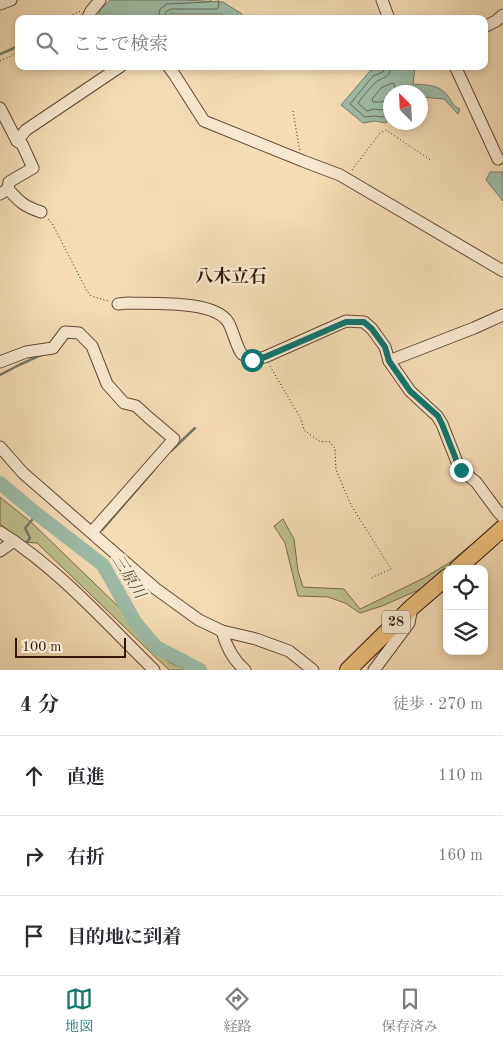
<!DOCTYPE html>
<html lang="ja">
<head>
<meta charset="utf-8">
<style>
  body { margin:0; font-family:"Old Standard TT","Noto Serif JP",serif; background:#f7f7f7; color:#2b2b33 }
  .controls { position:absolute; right:15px; bottom:15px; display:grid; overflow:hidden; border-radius:10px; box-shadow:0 2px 8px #0003 }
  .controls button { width:45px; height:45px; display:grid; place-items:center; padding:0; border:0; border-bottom:1px solid #e1e1e2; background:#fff; color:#2b2b33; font:25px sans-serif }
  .compass { position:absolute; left:383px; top:85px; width:45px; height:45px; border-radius:50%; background:#fff; box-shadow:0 2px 8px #0003; rotate:336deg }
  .scale { position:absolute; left:15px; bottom:12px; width:111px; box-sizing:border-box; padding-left:5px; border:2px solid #371609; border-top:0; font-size:14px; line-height:18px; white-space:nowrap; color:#371609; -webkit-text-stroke:4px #f8e8cf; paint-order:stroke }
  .stop { position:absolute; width:15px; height:15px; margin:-11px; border:4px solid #0f766e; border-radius:50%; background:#fff }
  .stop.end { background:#0f766e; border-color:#fff; box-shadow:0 1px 5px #0008 }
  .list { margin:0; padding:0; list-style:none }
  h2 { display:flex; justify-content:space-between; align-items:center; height:65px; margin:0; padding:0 20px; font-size:21px }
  h2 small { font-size:16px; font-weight:400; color:#7c7c81 }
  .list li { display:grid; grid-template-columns:32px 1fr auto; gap:15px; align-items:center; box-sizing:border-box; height:80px; padding:0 20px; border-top:1px solid #e1e1e2 }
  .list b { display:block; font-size:19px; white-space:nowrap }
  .list em { font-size:16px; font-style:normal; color:#7c7c81 }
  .icon { flex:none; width:28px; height:28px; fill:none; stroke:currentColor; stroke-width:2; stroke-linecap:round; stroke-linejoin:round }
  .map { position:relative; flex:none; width:503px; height:670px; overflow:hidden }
  .search { position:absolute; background:#fff; box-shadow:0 2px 8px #0003; left:15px; right:15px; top:15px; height:55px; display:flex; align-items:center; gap:12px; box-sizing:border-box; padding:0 18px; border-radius:10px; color:#7c7c81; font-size:19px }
  .sheet { height:305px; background:#fff }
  nav { display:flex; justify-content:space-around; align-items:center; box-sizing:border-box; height:70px; border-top:1px solid #e1e1e2; background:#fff; font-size:14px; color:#7c7c81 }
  nav a { display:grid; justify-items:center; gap:2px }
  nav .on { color:#0f766e }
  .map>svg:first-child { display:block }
  .green { fill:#bcc08d; stroke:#7a6b4b }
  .water { fill:#9dbca7; stroke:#747a68 }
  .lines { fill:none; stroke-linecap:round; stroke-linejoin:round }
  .shore { stroke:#6a6958; stroke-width:1 }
  .stream { stroke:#747a68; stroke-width:2.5 }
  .river { stroke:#9dbca7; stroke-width:14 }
  .minor-casing { stroke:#664834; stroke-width:13 }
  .highway-casing { stroke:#371609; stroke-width:18 }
  .path { stroke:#371609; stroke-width:1; stroke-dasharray:1 2.5; stroke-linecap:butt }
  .minor { stroke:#f8e8cf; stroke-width:11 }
  .highway { stroke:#eabe7a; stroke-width:16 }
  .route { stroke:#0f766e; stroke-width:6 }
  .labels { text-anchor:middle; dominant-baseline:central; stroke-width:5; stroke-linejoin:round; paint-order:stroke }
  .shield { fill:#f8e8cf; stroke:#715544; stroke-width:1 }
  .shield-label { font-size:14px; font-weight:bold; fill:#371609 }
  .water-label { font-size:16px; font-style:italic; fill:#5b5040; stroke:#f8e8cf }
  .quarter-label { font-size:18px; font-weight:bold; fill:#371609; stroke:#f8e8cf }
</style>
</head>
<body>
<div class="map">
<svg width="503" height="670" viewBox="0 0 503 670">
  <rect width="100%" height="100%" fill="#f5dcb5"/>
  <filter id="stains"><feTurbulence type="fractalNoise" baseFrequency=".004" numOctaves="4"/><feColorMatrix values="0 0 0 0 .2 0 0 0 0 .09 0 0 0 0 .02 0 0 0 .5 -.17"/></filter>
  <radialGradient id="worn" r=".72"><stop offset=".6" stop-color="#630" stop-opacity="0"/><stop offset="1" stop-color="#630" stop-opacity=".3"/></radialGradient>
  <g class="green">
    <path d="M0,497L31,522L124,612C135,629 152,650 169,662C174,665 181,667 187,670H169L37,543L23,542L0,524Z"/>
    <polygon points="283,519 294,539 298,571 303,587 344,589 360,609 424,578 449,563 502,519 451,569 447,569 447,572 432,584 382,606 360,613 345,603 328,597 298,596 285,543 274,526"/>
  </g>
  <g class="water">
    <polygon points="110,0 185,0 223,2 242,14 242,19 228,19 222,14 170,14 169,19 96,19 101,9"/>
    <path d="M385,66H414L415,67L413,84C424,85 436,84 444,92C452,98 450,105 460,109L458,114L444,99L421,97L420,92H390V116L386,123L375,121L363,123L341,105L370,71Z"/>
    <polygon points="490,172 503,172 503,201 486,180"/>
  </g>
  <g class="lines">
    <g class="shore">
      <polyline points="158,19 160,9 167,4 209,2 211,0"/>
      <polyline points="164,19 166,12 170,9 217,9 219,6 218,0"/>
      <polyline points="385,66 383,72 373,76 350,104 365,117 374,116 383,117 387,114 390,114"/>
      <polyline points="390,100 380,102 373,102 372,99 381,88 392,83 394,84 397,92"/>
      <path d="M390,108L381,110L374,109L367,111L358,103C363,96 369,89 375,83C382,76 390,80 391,66"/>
    </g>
    <g class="stream">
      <polyline points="0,54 19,46"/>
      <polyline points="415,67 420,66"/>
      <polyline points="0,375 19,365 41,355"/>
      <polyline points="171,451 195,428"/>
      <polyline points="102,530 154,470"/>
      <polyline points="27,542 30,538 25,528 37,514"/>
    </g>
    <polyline class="river" points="0,483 37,514 103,565 135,622 156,647 200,670"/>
    <g class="minor-casing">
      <g id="minor">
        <polyline points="382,0 389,19"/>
        <polyline points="0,4 11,0"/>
        <polyline points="87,19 91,11 100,0"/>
        <polyline points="484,27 496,21 503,15"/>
        <polyline points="168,66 174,74 204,121 303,161 340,175 503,271"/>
        <polyline points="455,66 498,159"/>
        <polyline points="0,108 17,141"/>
        <path d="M8,189C20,202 23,206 41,212"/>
        <polyline points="0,194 8,189 9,182 33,168 22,144 17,141 26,130 121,66"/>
        <path d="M118,304L128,303C153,304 214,300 228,322C233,330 237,349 242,354C245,356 249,358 252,360L265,357L346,321L364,322L372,329L385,347L389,361L410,391L437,416L442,424L457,462L461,470L476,482L499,513L503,517"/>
        <polyline points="389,361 474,328 503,315"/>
        <polyline points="0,362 26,352 53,348 65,332 79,333 92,346 107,384 124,403 136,406 148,417 174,439 92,532"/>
        <polyline points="0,447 23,473 156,589 199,620 222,631 256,639 289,651 313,670"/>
        <path d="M0,532C59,569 105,622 154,670"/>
        <polyline points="0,551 14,541"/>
        <path d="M222,631C226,646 233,660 245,670"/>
        <polyline points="374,670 409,623 412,607"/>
      </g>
    </g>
    <g class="highway-casing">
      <g id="highway">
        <polyline points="457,569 503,528"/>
        <polyline points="348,670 412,607 447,577"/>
      </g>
    </g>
    <g class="path">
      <polyline points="63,19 81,11"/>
      <polyline points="371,19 376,14"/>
      <polyline points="0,61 19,52"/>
      <polyline points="317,67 318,66"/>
      <polyline points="293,111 299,147 300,150"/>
      <polyline points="352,170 380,133 386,130 432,161"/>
      <polyline points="48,219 52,223 87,291 91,296 108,301"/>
      <polyline points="270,366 301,419 304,430 319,441 330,442 335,449 336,470 351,505 391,569 371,578"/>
    </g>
    <use href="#minor" class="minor"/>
    <use href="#highway" class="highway"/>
  </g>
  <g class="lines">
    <polyline class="route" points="252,360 265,357 346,322 364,322 372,329 385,347 389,361 410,391 438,416 442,424 457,462 461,470"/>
  </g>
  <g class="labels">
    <rect class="shield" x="382" y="610.5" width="28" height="23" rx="4"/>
    <g class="shield-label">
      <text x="396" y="622">28</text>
    </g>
    <g class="water-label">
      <text transform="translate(128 577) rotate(58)">三原川</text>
    </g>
    <g class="quarter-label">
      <text x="231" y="277">八木立石</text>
    </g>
  </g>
  <rect width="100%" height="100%" filter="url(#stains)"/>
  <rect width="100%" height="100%" fill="url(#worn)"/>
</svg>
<div class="controls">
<button><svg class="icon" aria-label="locate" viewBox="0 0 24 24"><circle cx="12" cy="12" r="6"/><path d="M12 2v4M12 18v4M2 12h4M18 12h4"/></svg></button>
<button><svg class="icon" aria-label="layers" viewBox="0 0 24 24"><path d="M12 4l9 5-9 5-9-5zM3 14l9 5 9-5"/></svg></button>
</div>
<svg class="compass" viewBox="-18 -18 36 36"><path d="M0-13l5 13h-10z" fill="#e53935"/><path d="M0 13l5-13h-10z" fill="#7c7c81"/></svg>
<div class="scale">100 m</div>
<div class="stop" style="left:252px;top:360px"></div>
<div class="stop end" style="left:461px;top:470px"></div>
<div class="search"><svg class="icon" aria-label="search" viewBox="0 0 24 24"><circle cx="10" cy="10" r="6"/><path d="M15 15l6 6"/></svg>ここで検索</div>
</div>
<section class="sheet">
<h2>4 分<small>徒歩 · 270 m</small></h2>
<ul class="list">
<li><svg class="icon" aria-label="ahead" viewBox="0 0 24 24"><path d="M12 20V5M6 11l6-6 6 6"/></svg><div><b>直進</b></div><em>110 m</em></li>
<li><svg class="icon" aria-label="right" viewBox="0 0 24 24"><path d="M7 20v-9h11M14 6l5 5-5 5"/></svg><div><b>右折</b></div><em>160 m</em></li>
<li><svg class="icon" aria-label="arrive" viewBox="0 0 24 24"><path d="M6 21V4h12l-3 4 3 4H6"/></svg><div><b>目的地に到着</b></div></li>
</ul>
</section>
<nav>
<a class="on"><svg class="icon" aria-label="map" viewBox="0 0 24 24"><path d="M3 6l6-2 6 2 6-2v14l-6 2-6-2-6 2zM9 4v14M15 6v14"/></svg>地図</a>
<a><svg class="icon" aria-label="directions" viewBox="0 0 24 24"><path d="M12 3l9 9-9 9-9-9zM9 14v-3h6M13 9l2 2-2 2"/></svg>経路</a>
<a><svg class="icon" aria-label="saved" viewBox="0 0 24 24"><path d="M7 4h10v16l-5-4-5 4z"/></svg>保存済み</a>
</nav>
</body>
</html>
